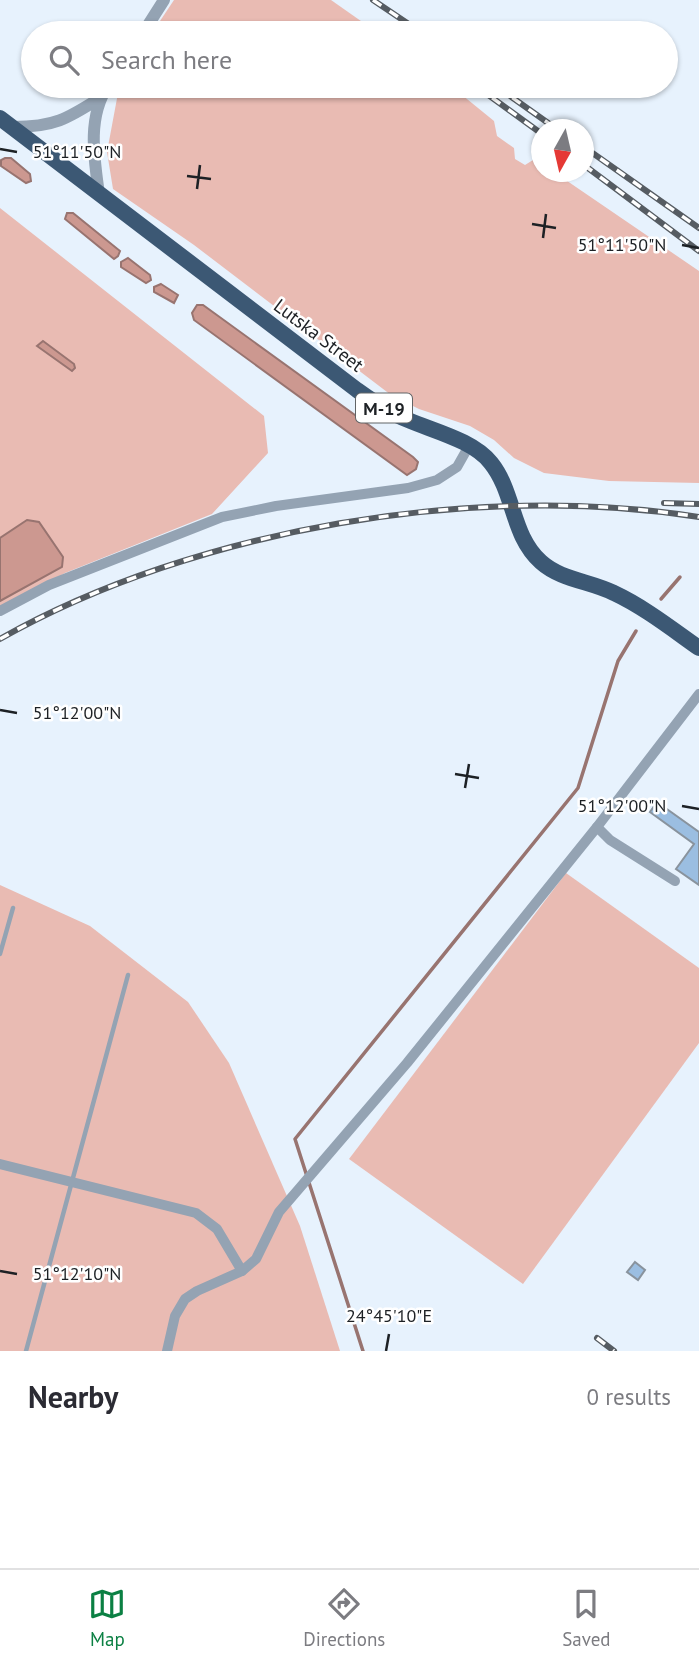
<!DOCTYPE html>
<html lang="en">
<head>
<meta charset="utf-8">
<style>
  body { margin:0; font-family:"PT Sans",sans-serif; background:#f7f7f7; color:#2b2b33 }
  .compass { position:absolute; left:531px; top:119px; width:63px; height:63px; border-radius:50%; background:#fff; box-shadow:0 2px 5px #0004; rotate:188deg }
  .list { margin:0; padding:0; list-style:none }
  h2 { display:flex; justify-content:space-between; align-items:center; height:91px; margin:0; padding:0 28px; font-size:30px }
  h2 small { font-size:23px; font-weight:400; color:#7c7c81 }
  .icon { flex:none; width:38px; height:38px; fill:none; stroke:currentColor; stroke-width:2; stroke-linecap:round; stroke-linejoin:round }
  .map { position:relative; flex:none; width:699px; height:1351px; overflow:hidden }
  .search { position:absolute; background:#fff; box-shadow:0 2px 5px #0004; left:21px; right:21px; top:21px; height:77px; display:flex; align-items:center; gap:18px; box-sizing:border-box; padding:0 24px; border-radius:38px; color:#7c7c81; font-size:26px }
  .sheet { height:217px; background:#fff }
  nav { display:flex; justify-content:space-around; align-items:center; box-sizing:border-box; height:98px; border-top:2px solid #e1e1e2; background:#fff; font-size:19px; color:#7c7c81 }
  nav a { display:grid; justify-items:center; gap:4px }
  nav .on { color:#0b8043 }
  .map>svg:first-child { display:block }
  .green { fill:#e9bbb3 }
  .water { fill:#cc9890; stroke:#987470; stroke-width:2 }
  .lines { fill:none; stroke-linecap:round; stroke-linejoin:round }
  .stream { stroke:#987470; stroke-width:3.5 }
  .building { fill:#9bbee1; stroke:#89939d; stroke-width:2 }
  .service { stroke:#94a3b3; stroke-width:4.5 }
  .minor { stroke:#94a3b3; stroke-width:10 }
  .tertiary { stroke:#94a3b3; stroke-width:12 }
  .trunk { stroke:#3c5874; stroke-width:16 }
  .rail-casing { stroke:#565c62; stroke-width:6 }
  .rail { stroke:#fff; stroke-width:3.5; stroke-dasharray:10; stroke-linecap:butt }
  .ticks { fill:none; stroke:#1d2125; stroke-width:2.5 }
  .labels { text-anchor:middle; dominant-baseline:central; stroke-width:5; stroke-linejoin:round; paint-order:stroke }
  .shield { fill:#fff; stroke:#616466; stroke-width:2 }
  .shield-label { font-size:18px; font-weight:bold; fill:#1d2125 }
  .street-label { font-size:19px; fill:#1d2125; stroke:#fff }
  .ticks-label { font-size:18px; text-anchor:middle; fill:#1d2125; stroke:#fff; stroke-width:5; stroke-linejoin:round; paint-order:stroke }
</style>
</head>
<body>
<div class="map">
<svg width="699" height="1351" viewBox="0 0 699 1351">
  <rect width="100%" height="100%" fill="#e7f2fd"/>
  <g class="green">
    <polygon points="174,0 331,0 378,33 152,33"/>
    <polygon points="122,86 451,86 494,121 497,136 514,148 515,159 525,165 533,160 541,164 542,172 554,172 699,271 699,483 609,481 544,473 514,458 494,440 470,426 419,409 391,395 194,245 113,189 107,152 118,93"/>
    <polygon points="0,208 264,416 268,453 212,514 65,573 0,609"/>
    <polygon points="566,873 699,968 699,1043 523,1284 349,1159"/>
    <polygon points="0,885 90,926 188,1002 229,1063 300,1226 340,1351 0,1351"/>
  </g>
  <g class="water">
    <polygon points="5,158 11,158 30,174 31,181 26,183 1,166 1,160"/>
    <polygon points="67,213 73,213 120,251 118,256 114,259 65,219"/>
    <polygon points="128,258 150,275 151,280 146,283 121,267 121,262"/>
    <polygon points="161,284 178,295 174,303 154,292 154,287"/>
    <polygon points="197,305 203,305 413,457 418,462 416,469 407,475 194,320 192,313"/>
    <polygon points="43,341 74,364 75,368 72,371 37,346"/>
    <polygon points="27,520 39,522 63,557 62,567 0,601 0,538"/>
  </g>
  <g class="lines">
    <g class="stream">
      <polyline points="661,599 680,577"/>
      <polyline points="363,1351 295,1139 578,788 618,661 636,631"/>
    </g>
  </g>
  <g class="building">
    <polygon points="657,802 699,832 699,885 676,869 694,844 650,812"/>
    <polygon points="635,1262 645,1270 638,1280 627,1272"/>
  </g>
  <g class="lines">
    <g class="service">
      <polyline points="0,954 13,908"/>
      <polyline points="26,1351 128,975"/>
    </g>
    <g class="minor">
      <polyline points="0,611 49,585 222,517 276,506 408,488 437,480 457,467 470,444"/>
      <polyline points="597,827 610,840 675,881"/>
      <polyline points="0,1164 196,1213 217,1229 242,1271"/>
      <polyline points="167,1351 175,1316 185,1299 197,1291 242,1271 256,1259 279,1212 407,1063 597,827 699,694"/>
    </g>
    <g class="tertiary">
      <polyline points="143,33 164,0"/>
      <path d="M13,127C54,127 67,119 100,98"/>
      <path d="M99,194C94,158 87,117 108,86"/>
    </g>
    <path class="trunk" d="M0,118L357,390C368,398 380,406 393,413C422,429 471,437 491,463C515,493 511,535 541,562C561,580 590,581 614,593C644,607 672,629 699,648"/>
    <g class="rail-casing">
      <g id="rail">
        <polyline points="373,0 422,33"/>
        <polyline points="476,86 542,134"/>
        <polyline points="496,86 558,130"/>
        <polyline points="584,147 699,228"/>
        <polyline points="584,165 699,251"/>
        <polyline points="664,503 699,504"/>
        <path d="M0,639C196,528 477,482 699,517"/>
        <polyline points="597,1338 614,1351"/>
      </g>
    </g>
    <use href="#rail" class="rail"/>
  </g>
  <path class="ticks" d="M0,149L17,152M187,176L211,179M197,189L200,165M532,224L556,228M543,238L546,214M682,245L699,248M0,710L17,713M455,774L479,778M465,788L469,764M682,806L699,809M0,1271L17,1274M386,1351L389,1334"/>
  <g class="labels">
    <rect class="shield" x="356" y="393.5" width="56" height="29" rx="5"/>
    <g class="shield-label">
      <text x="384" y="408">М-19</text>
    </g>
    <g class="street-label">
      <text transform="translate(319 335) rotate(37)">Lutska Street</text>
    </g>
  </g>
  <g class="ticks-label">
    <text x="77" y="158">51°11'50"N</text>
    <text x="622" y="251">51°11'50"N</text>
    <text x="77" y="719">51°12'00"N</text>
    <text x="622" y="812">51°12'00"N</text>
    <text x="77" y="1280">51°12'10"N</text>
    <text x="389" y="1322">24°45'10"E</text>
  </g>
</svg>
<svg class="compass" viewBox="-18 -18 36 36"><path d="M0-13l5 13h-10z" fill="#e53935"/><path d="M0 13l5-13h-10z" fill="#7c7c81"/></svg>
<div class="search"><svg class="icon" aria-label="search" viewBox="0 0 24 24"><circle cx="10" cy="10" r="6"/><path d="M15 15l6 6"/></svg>Search here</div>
</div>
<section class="sheet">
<h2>Nearby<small>0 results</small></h2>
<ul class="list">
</ul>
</section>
<nav>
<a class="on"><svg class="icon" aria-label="map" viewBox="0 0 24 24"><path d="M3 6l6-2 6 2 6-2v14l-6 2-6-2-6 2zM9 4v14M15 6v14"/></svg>Map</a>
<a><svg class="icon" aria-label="directions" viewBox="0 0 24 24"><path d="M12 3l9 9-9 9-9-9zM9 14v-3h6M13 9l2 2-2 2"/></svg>Directions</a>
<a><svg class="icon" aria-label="saved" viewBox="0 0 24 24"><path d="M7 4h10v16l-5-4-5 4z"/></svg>Saved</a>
</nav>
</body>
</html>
